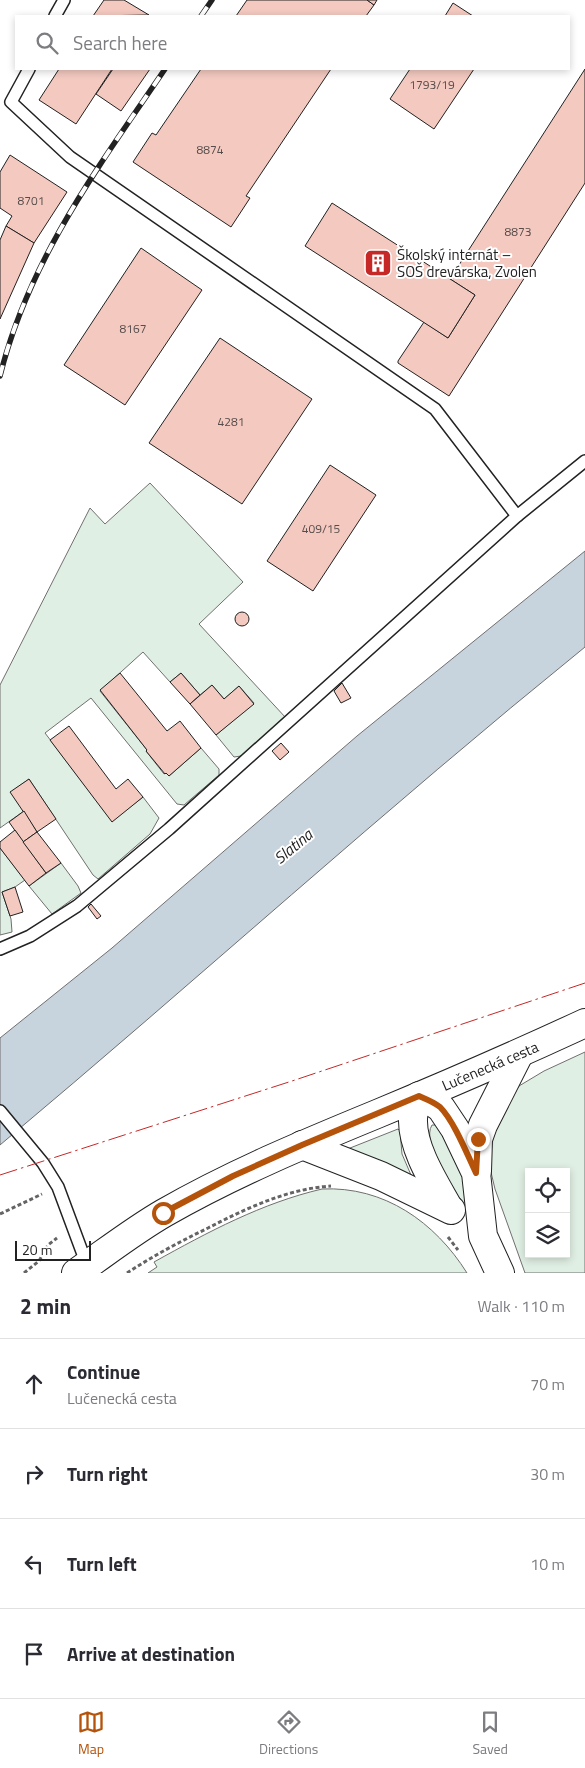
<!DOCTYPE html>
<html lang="en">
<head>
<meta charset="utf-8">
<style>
  body { margin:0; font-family:"Titillium Web",sans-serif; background:#f2f2f3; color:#2b2b33 }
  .controls { position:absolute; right:15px; bottom:15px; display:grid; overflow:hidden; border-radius:0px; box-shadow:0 2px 8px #0003 }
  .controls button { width:45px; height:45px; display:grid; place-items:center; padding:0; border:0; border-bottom:1px solid #e1e1e2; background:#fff; color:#2b2b33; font:25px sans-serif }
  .scale { position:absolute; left:15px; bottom:12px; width:76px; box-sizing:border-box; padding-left:5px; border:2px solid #222; border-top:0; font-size:14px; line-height:18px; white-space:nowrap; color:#222; -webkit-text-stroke:4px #fff; paint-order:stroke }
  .stop { position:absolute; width:15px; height:15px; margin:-11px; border:4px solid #b45309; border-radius:50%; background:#fff }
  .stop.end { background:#b45309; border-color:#fff; box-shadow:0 1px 5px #0008 }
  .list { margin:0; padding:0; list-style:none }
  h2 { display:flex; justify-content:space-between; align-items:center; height:65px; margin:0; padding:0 20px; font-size:21px }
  h2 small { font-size:16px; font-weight:400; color:#7c7c81 }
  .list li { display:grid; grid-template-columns:32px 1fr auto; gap:15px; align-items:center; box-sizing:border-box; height:90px; padding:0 20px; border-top:1px solid #e1e1e2 }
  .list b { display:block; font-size:19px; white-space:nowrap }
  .list p { margin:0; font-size:16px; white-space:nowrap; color:#7c7c81 }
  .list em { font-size:16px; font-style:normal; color:#7c7c81 }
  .icon { flex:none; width:28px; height:28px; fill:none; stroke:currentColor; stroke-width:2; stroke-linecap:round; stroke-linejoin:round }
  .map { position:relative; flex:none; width:585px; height:1273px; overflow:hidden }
  .search { position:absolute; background:#fff; box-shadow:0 2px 8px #0003; left:15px; right:15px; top:15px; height:55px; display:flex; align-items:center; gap:12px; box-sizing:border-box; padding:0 18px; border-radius:0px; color:#7c7c81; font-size:19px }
  .sheet { height:425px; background:#fff }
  nav { display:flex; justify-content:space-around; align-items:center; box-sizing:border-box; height:70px; border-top:1px solid #e1e1e2; background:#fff; font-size:14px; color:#7c7c81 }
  nav a { display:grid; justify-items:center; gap:2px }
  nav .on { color:#b45309 }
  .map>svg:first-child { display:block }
  .green { fill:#e0efe3; stroke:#6f6f6f; fill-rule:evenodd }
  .water { fill:#c7d3dd; stroke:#6f6f6f }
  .building { fill:#f3c9c0; stroke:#222 }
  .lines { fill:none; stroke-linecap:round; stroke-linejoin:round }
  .service-casing { stroke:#222; stroke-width:14 }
  .tertiary-casing { stroke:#222; stroke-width:30 }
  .primary-casing { stroke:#222; stroke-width:30 }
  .path { stroke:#646464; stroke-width:3; stroke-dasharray:4 2.5; stroke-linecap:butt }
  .service { stroke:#fff; stroke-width:11 }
  .tertiary { stroke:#fff; stroke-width:28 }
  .primary { stroke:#fff; stroke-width:28 }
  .rail-casing { stroke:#222; stroke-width:5.5 }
  .rail { stroke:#fff; stroke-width:4; stroke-dasharray:11; stroke-linecap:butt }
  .power { stroke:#c62828; stroke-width:1; stroke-dasharray:18 4 2.5 4; stroke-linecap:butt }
  .route { stroke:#b45309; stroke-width:6 }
  .labels { text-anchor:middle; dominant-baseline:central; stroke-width:4; stroke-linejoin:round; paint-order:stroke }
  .number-label { font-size:12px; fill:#564c4a }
  .poi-label { font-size:15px; fill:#222; stroke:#fff; text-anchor:start }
  .street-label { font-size:15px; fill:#222; stroke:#fff }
  .water-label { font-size:16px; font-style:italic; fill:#222; stroke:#fff }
</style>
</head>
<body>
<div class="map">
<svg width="585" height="1273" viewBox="0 0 585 1273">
  <rect width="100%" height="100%" fill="#fff"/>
  <g class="green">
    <polygon points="150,483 243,582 199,624 286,718 241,756 234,757 216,735 254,703 239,686 224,699 212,685 200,695 181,673 170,682 143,652 100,691 147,750 146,751 164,774 166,773 169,776 201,748 219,769 219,775 184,805 177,804 91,698 45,733 112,821 143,797 159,818 150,834 98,879 93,875 29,779 11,792 24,811 0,828 0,685 90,508 105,524"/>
    <polygon points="0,848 25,880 15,887 2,892 11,919 12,932 0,935"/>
    <polygon points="61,863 78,886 81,893 52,914 29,886"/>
    <path d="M585,1052V1273H525L495,1189L490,1168L491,1135L510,1098L519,1086L544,1071ZM529,1172H566V1254H529Z"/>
    <path d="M432,1125H436L441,1128L462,1171L469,1213C458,1198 420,1142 432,1125Z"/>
    <polygon points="398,1129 400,1131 402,1154 411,1175 340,1152"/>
    <path d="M322,1189C384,1186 435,1222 467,1273H148L157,1267L154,1262C208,1232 262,1203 322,1189Z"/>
  </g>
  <path class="water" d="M585,551V647C386,808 196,981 0,1145V1038L112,948L357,736Z"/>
  <g class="building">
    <polygon points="104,0 124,0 149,15 93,16"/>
    <polygon points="247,0 367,0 374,5 366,16 236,16"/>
    <polygon points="367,0 377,0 374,5"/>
    <polygon points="453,3 473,16 445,16"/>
    <polygon points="59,69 112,69 76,124 39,100"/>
    <polygon points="113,69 150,69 121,111 96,94"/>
    <polygon points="201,69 331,69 246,196 250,198 231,227 133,162 152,133 156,135"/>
    <polygon points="410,69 474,69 434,129 390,99"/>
    <polygon points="585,69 585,183 449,396 398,363 398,361 424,322 448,338 475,295 450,279"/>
    <polygon points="10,155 67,192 34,243 6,226 12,216 0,208 0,172"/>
    <polygon points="332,203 475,295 448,338 305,246"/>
    <polygon points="6,226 34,243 0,319 0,240"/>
    <polygon points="141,248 202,290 125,405 64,365"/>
    <polygon points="220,338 312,399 242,504 149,443"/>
    <polygon points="330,465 376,495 313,591 267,561"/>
    <circle cx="242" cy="619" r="7"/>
    <polygon points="120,673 167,731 180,721 201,748 169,776 166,773 165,774 146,751 147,750 100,690"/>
    <polygon points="181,673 200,695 190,704 170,682"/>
    <polygon points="342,683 351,698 341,703 334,691"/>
    <polygon points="212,685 224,699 239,686 254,704 216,735 190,704"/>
    <polygon points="69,726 116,789 128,779 143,797 112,822 50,740"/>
    <polygon points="281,743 289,752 280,760 272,751"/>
    <polygon points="29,779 56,819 37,832 10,792"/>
    <polygon points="24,811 37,832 23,842 9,822"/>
    <polygon points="15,830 46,873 29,886 0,848 0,842"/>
    <polygon points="37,832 61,863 46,873 23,842"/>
    <polygon points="15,887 23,912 10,916 2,892"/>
    <polygon points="91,904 101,916 97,919 88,907"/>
  </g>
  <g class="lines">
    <g class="service-casing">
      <g id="service">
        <polyline points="55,16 64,0"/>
        <polyline points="29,69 11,102 70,157 435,409 517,516"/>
        <polyline points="0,949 30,936 77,906 169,829 517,516 585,461"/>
        <polyline points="0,1111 43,1163 58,1187 87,1265"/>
      </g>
    </g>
    <g class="tertiary-casing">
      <g id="tertiary">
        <polyline points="302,1145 381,1176 451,1210"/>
        <polyline points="477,1171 478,1139 483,1125 519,1054"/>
        <path d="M448,1207C434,1182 412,1148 413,1119C413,1111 417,1103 419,1096L431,1101L441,1108L455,1129L476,1173L483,1236L500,1273"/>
      </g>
    </g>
    <g class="primary-casing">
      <path id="primary" d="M76,1273C105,1253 133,1231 164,1213C232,1174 304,1144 377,1114C447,1085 516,1055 585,1023"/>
    </g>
    <g class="path">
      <polyline points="0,1214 42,1194"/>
      <polyline points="448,1237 458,1250"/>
      <polyline points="24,1273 39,1261 48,1245 57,1238"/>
      <path d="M127,1273C153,1256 181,1241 208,1228C247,1208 287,1189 331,1186"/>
    </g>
    <use href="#service" class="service"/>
    <use href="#tertiary" class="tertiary"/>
    <use href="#primary" class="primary"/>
    <g class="rail-casing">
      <g id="rail">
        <polyline points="201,16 212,0"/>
        <path d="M0,376C29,259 99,166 165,69"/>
      </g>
    </g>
    <use href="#rail" class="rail"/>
    <polyline class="power" points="0,1175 292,1081 585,983"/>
  </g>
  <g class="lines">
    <path class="route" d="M163,1213L233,1176L302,1145L419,1096C426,1099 434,1102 440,1107C454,1121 467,1154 476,1173L478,1139"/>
  </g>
  <defs>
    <g id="building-square" transform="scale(1.4375)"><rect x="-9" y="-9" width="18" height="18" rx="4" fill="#c62828" stroke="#fff"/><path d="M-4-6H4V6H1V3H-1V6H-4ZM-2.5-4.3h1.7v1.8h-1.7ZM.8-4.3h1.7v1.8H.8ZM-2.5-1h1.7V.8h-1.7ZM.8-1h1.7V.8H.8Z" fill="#fff"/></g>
  </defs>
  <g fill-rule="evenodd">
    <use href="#building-square" x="378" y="263"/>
  </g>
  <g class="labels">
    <g class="number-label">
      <text x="432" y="84">1793/19</text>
      <text x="210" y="149">8874</text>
      <text x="31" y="200">8701</text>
      <text x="518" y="231">8873</text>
      <text x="133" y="328">8167</text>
      <text x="231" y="421">4281</text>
      <text x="321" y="528">409/15</text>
    </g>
    <g class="poi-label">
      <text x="397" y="254">Školský internát –<tspan x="397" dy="17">SOŠ drevárska, Zvolen</tspan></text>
    </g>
    <g class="street-label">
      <text transform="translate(490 1066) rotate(-23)">Lučenecká cesta</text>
    </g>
    <g class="water-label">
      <text transform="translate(293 846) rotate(-40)">Slatina</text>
    </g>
  </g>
</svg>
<div class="controls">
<button><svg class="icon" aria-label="locate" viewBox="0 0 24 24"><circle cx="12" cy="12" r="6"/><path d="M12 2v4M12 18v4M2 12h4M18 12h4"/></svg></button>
<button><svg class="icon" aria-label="layers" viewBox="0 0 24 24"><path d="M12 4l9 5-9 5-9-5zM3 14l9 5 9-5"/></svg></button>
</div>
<div class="scale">20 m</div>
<div class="stop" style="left:163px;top:1213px"></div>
<div class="stop end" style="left:478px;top:1139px"></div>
<div class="search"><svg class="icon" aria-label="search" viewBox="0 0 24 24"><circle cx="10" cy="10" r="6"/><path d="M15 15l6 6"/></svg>Search here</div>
</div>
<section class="sheet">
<h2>2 min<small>Walk · 110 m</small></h2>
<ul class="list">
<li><svg class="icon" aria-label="ahead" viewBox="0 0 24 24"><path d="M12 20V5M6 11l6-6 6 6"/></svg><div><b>Continue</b><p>Lučenecká cesta</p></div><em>70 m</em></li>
<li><svg class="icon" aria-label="right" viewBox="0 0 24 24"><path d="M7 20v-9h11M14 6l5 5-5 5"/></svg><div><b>Turn right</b></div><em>30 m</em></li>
<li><svg class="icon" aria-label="left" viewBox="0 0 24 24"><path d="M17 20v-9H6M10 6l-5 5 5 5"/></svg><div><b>Turn left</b></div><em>10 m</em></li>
<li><svg class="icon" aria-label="arrive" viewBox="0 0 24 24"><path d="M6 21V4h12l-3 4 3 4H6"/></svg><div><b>Arrive at destination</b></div></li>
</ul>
</section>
<nav>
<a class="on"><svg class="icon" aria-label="map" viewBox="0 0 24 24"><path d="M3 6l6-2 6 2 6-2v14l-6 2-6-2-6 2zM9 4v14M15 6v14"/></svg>Map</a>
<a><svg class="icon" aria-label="directions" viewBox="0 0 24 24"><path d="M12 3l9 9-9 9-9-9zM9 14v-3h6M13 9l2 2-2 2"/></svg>Directions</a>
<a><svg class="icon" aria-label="saved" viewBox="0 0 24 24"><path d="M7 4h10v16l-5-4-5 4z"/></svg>Saved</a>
</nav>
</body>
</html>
